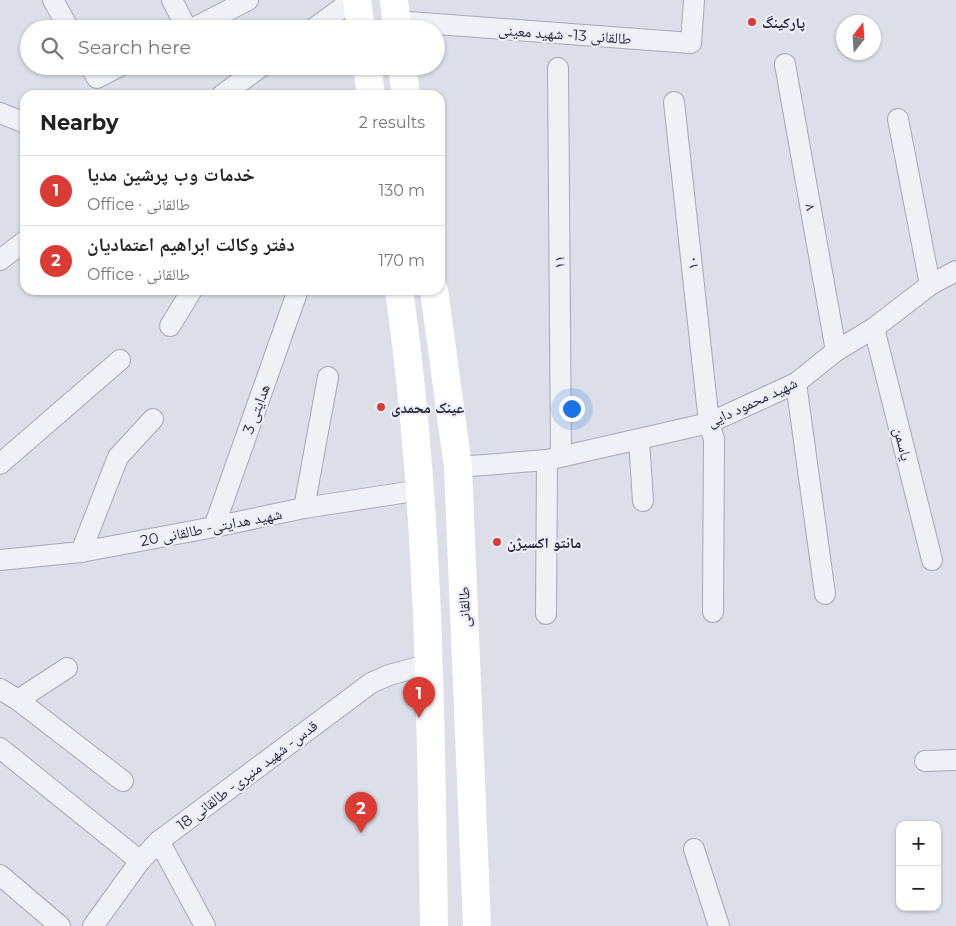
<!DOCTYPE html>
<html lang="en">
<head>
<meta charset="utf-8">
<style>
  body { margin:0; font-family:Montserrat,"Noto Naskh Arabic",sans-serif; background:#f2f2f2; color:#222 }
  .controls { position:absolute; right:15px; bottom:15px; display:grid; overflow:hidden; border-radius:10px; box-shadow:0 1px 4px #0004 }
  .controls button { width:45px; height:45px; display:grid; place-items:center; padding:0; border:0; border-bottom:1px solid #e0e0e0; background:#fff; color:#222; font:25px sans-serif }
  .compass { position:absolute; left:836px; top:15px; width:45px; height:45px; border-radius:50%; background:#fff; box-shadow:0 1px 4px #0004; rotate:17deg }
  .you { position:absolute; left:571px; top:408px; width:18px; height:18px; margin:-12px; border:4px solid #fff; border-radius:50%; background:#1a73e8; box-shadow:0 0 0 8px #1a73e833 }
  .badge { display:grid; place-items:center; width:32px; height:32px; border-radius:50%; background:#da3b34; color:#fff; font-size:16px; font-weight:700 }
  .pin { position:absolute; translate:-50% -41px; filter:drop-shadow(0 1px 2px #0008) }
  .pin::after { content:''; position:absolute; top:26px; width:18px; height:15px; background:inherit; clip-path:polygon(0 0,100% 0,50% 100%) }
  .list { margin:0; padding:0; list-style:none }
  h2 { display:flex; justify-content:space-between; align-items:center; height:65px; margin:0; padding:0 20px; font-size:21px }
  h2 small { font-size:16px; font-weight:400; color:#767676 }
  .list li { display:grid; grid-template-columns:32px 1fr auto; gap:15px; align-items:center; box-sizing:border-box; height:70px; padding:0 20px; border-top:1px solid #e0e0e0 }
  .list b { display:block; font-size:19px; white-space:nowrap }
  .list p { margin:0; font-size:16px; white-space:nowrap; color:#767676 }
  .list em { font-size:16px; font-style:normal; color:#767676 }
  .icon { flex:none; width:28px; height:28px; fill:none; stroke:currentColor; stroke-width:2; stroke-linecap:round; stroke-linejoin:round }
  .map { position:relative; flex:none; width:956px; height:926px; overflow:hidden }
  .search { position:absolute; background:#fff; box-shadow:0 1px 4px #0004; left:20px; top:20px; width:425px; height:55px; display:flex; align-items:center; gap:12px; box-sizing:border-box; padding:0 18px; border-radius:28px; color:#767676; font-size:19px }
  .panel { position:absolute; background:#fff; box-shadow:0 1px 4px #0004; left:20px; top:90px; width:425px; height:205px; border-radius:15px }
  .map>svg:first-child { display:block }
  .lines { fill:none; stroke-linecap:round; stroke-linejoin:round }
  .street-casing { stroke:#a5a8b6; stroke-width:22 }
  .street { stroke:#f0f1f6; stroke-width:20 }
  .secondary { stroke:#fff; stroke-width:28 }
  .poi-dot { fill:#da3b34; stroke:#eceef6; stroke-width:2 }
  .labels { text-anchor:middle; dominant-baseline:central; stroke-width:4.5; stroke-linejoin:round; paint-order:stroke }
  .poi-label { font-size:15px; font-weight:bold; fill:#252940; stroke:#eceef6; text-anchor:start }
  .street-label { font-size:15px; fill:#252940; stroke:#eceef6 }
</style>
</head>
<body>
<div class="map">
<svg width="956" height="926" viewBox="0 0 956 926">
  <rect width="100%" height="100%" fill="#dcdfe8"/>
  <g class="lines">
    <g class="street-casing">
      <g id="street">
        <polyline points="53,0 69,29"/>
        <polyline points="172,0 187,29"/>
        <polyline points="396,21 691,43 694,0"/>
        <polyline points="192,29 248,0"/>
        <polyline points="313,29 353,0"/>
        <polyline points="785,64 836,351"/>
        <polyline points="90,66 97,78 120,66"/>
        <polyline points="558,68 561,456"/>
        <polyline points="222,95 262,66"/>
        <polyline points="674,102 709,423 714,439 713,612"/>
        <polyline points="0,113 25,123"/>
        <polyline points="898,119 930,285"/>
        <polyline points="0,260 25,241"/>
        <polyline points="170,326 192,290"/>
        <polyline points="874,328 932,560"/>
        <polyline points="796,383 825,594"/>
        <polyline points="639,440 643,501"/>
        <polyline points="0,464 120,360"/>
        <polyline points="458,467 547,460 709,423 796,383 836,351 874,328 930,285 956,271"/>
        <polyline points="304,508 328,377"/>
        <polyline points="214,527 298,290"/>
        <polyline points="81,552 118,457 153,419"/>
        <polyline points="0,560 81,552 214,527 304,508 421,490"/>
        <polyline points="546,614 547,460"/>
        <polyline points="0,689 18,700 123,781"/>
        <polyline points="18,700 67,668"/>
        <polyline points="0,748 140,861"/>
        <polyline points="925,761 956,760"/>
        <polyline points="159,841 205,926"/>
        <polyline points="694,849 719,926"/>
        <polyline points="0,875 60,926"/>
        <polyline points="93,926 140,861 159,841 371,683 389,675 430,664"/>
      </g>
    </g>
    <use href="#street" class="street"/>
    <g class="secondary">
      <polyline points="357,0 361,29"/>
      <polyline points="394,0 397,29"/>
      <polyline points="367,66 371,95"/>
      <polyline points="402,66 406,95"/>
      <path d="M399,290C429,501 431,714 434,926"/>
      <polyline points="434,290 458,467 477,926"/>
    </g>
  </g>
  <g class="poi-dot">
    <circle cx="752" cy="22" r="5"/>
    <circle cx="381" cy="407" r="5"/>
    <circle cx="497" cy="542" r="5"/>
  </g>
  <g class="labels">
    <g class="poi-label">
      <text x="762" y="22">پارکینگ</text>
      <text x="391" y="407">عینک محمدی</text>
      <text x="507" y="542">مانتو اكسيژن</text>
    </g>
    <g class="street-label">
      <text transform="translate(565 34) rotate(4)">طالقانی 13- شهید معینی</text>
      <text transform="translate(811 207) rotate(80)">۸</text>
      <text transform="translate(559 262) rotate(-91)">۱۱</text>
      <text transform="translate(692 263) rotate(-96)">۱۰</text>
      <text transform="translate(752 402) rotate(-25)">شهید محمود دایی</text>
      <text transform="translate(256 409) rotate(-70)">هدایتی 3</text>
      <text transform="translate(903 444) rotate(76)">یاسمن</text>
      <text transform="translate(211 527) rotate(-11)">شهید هدایتی- طالقانی 20</text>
      <text transform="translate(464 607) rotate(-92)">طالقانی</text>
      <text transform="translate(247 775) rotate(-37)">قدس- شهید منیری- طالقانی 18</text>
    </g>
  </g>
</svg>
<div class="controls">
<button>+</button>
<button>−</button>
</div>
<svg class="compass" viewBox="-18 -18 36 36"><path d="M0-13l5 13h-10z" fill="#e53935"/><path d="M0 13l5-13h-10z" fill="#767676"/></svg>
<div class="you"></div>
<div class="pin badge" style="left:419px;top:718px">1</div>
<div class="pin badge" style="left:361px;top:833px">2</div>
<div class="search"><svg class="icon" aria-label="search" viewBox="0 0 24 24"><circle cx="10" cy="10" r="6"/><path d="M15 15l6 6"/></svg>Search here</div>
<section class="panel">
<h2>Nearby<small>2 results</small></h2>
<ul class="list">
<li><span class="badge">1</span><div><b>خدمات وب پرشین مدیا</b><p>Office · طالقانی</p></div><em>130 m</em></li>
<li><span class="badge">2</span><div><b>دفتر وکالت ابراهیم اعتمادیان</b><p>Office · طالقانی</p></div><em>170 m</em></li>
</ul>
</section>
</div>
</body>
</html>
